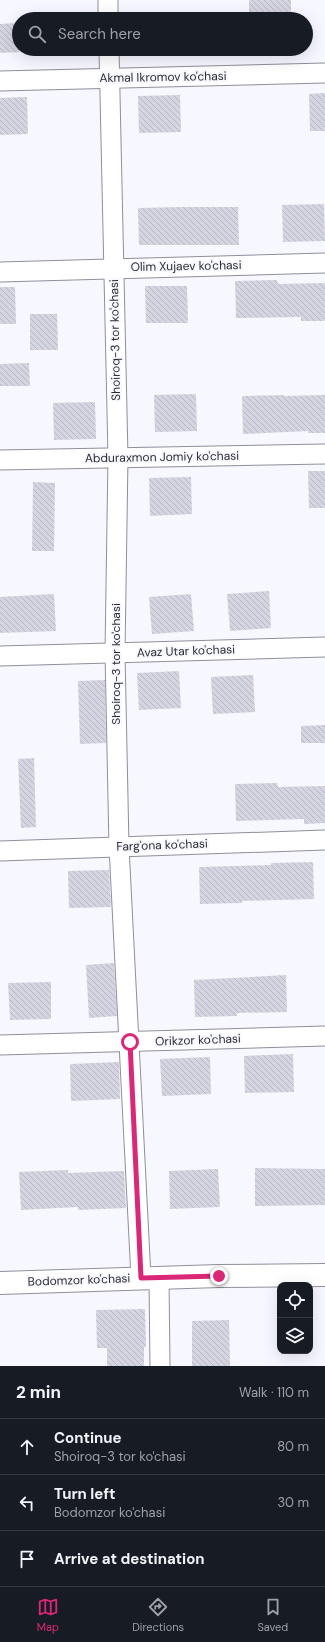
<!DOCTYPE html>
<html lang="en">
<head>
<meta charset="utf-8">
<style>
  body { margin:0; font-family:"DM Sans",sans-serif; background:#20242c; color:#f1f3f6 }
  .controls { position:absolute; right:12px; bottom:12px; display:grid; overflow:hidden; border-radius:8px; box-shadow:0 4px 16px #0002 }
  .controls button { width:36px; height:36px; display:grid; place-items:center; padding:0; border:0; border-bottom:1px solid #363941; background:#171b24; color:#f1f3f6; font:20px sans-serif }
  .stop { position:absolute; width:12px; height:12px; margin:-9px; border:3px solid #db2777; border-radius:50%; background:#fff }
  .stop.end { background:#db2777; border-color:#fff; box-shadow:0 1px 4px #0008 }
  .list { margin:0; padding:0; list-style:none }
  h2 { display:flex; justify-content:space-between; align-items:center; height:52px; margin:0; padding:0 16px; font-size:17px }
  h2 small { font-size:13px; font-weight:400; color:#9ea1a6 }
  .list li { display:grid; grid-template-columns:26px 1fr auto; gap:12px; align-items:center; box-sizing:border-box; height:56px; padding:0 16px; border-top:1px solid #363941 }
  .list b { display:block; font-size:15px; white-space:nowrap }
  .list p { margin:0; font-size:13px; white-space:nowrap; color:#9ea1a6 }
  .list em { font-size:13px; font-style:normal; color:#9ea1a6 }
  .icon { flex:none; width:22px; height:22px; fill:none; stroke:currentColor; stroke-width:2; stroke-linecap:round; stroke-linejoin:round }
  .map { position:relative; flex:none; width:325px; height:1366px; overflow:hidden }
  .search { position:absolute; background:#171b24; box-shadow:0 4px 16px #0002; left:12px; right:12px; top:12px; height:44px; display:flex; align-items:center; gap:10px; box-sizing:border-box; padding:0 14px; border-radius:22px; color:#9ea1a6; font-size:15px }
  .sheet { height:220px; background:#171b24 }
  nav { display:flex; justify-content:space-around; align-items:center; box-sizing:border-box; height:56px; border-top:1px solid #363941; background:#171b24; font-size:11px; color:#9ea1a6 }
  nav a { display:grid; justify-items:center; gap:2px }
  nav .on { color:#db2777 }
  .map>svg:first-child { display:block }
  .building { fill:url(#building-back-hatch) }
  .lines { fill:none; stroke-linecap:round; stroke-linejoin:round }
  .minor-casing { stroke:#908e9b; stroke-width:21 }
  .tertiary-casing { stroke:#908e9b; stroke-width:24 }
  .minor { stroke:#fff; stroke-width:19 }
  .tertiary { stroke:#fff; stroke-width:22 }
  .route { stroke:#db2777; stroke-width:5 }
  .labels { text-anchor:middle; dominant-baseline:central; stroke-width:4; stroke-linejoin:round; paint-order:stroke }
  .street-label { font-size:12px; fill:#2b2b30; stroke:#f7f7ff }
</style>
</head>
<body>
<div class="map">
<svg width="325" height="1366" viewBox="0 0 325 1366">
  <defs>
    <pattern id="building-back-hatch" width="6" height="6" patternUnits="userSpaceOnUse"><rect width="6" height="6" fill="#d5d4e1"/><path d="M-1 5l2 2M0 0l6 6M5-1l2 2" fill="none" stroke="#b7b6c1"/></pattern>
  </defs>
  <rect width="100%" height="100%" fill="#f7f7ff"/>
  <g class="building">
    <rect x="249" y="0" width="42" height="19"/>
    <polygon points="19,23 19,52 0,53 0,24"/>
    <polygon points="325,93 325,131 310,131 309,94"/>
    <polygon points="180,95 181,132 139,133 138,96"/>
    <polygon points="27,97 28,134 0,135 0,98"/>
    <polygon points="324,204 325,241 283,242 282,205"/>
    <polygon points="180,207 238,207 239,245 139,245 138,208"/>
    <polygon points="277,280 278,284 325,283 325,321 301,321 301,317 236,318 235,281"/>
    <polygon points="145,286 187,286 188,323 146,323"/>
    <polygon points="0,287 15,287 16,324 0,324"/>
    <polygon points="30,314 57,314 58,350 30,350"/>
    <polygon points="29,363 30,386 0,386 0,364"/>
    <polygon points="196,394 197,431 155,432 154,395"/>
    <polygon points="284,395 284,396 325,395 325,433 308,433 308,431 243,434 242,396"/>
    <polygon points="95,402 96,439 54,440 53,403"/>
    <polygon points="308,471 325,471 325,508 309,508"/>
    <polygon points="191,477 192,514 150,516 149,478"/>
    <polygon points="33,482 55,483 54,551 32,551"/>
    <polygon points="269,591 271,628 230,631 227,594"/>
    <polygon points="54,594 56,631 0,633 0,597"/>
    <polygon points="191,594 194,631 152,634 149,597"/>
    <polygon points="179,671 181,708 139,710 137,673"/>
    <polygon points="253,675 255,712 213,714 211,677"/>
    <polygon points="105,680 106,743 80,744 78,681"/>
    <polygon points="325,725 325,743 301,743 301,726"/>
    <polygon points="34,758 36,827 21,828 18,759"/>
    <polygon points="277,783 278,787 325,786 325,823 304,824 304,819 236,821 235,784"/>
    <polygon points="313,862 314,899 242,901 242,903 200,904 199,867 271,865 271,863"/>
    <polygon points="109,870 111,907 69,908 68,871"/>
    <polygon points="114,963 117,1016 89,1018 86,965"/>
    <polygon points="286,975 287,1012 237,1013 237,1016 195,1017 194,980"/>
    <polygon points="51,982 51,1019 10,1020 8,983"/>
    <polygon points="293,1054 294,1092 245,1093 244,1056"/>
    <polygon points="210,1057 211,1094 162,1096 160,1059"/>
    <polygon points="119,1062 120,1099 71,1101 70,1064"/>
    <polygon points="255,1168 325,1169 325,1205 255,1206"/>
    <polygon points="218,1169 220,1207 170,1209 169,1171"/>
    <polygon points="68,1170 68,1173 124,1171 126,1208 78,1210 78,1207 21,1210 19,1172"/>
    <polygon points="145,1309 146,1347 144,1347 144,1366 107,1366 107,1348 97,1348 96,1310"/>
    <polygon points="229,1320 230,1366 192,1366 192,1321"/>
  </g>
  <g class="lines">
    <g class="minor-casing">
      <g id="minor">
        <polyline points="108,0 108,19"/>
        <polyline points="109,49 118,457 115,653 119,847 141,1278"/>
        <polyline points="0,81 325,73"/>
        <polyline points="0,272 325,263"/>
        <polyline points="0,460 325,454"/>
        <polyline points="0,656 325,647"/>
        <polyline points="0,851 325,840"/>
        <polyline points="0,1045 325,1036"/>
        <polyline points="159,1278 160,1366"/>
      </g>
    </g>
    <g class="tertiary-casing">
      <polyline id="tertiary" points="0,1283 219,1276 325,1275"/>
    </g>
    <use href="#minor" class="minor"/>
    <use href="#tertiary" class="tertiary"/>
  </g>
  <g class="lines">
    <polyline class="route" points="130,1042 141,1278 219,1276"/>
  </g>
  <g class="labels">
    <g class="street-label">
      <text transform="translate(163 77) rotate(-1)">Akmal Ikromov ko'chasi</text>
      <text transform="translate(186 266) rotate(-1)">Olim Xujaev ko'chasi</text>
      <text transform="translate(115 340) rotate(-91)">Shoiroq-3 tor ko'chasi</text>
      <text transform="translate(162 457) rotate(-1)">Abduraxmon Jomiy ko'chasi</text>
      <text transform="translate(186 651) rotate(-2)">Avaz Utar ko'chasi</text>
      <text transform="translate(116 664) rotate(-90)">Shoiroq-3 tor ko'chasi</text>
      <text transform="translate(162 845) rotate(-2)">Farg'ona ko'chasi</text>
      <text transform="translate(198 1040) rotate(-2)">Orikzor ko'chasi</text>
      <text transform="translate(79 1280) rotate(-2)">Bodomzor ko'chasi</text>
    </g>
  </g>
</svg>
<div class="controls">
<button><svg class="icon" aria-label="locate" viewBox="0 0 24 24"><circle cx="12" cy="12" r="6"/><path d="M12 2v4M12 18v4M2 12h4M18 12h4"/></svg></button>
<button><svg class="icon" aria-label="layers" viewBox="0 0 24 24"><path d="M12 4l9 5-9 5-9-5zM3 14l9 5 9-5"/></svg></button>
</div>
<div class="stop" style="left:130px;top:1042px"></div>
<div class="stop end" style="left:219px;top:1276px"></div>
<div class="search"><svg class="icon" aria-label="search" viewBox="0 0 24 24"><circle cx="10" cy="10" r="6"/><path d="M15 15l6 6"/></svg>Search here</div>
</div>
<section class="sheet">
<h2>2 min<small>Walk · 110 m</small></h2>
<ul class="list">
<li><svg class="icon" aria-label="ahead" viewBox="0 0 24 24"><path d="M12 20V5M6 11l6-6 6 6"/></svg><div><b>Continue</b><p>Shoiroq-3 tor ko'chasi</p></div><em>80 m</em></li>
<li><svg class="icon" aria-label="left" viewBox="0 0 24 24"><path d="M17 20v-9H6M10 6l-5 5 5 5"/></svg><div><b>Turn left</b><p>Bodomzor ko'chasi</p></div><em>30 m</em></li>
<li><svg class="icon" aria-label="arrive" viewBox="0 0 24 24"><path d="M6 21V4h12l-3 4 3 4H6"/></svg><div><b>Arrive at destination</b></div></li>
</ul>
</section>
<nav>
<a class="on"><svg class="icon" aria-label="map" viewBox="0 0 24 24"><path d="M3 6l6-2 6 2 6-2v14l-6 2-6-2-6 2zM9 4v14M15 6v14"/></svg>Map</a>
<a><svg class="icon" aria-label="directions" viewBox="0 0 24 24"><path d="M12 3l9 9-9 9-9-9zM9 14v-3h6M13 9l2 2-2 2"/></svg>Directions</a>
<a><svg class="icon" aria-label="saved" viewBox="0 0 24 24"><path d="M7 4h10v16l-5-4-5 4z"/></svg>Saved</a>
</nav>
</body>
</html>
